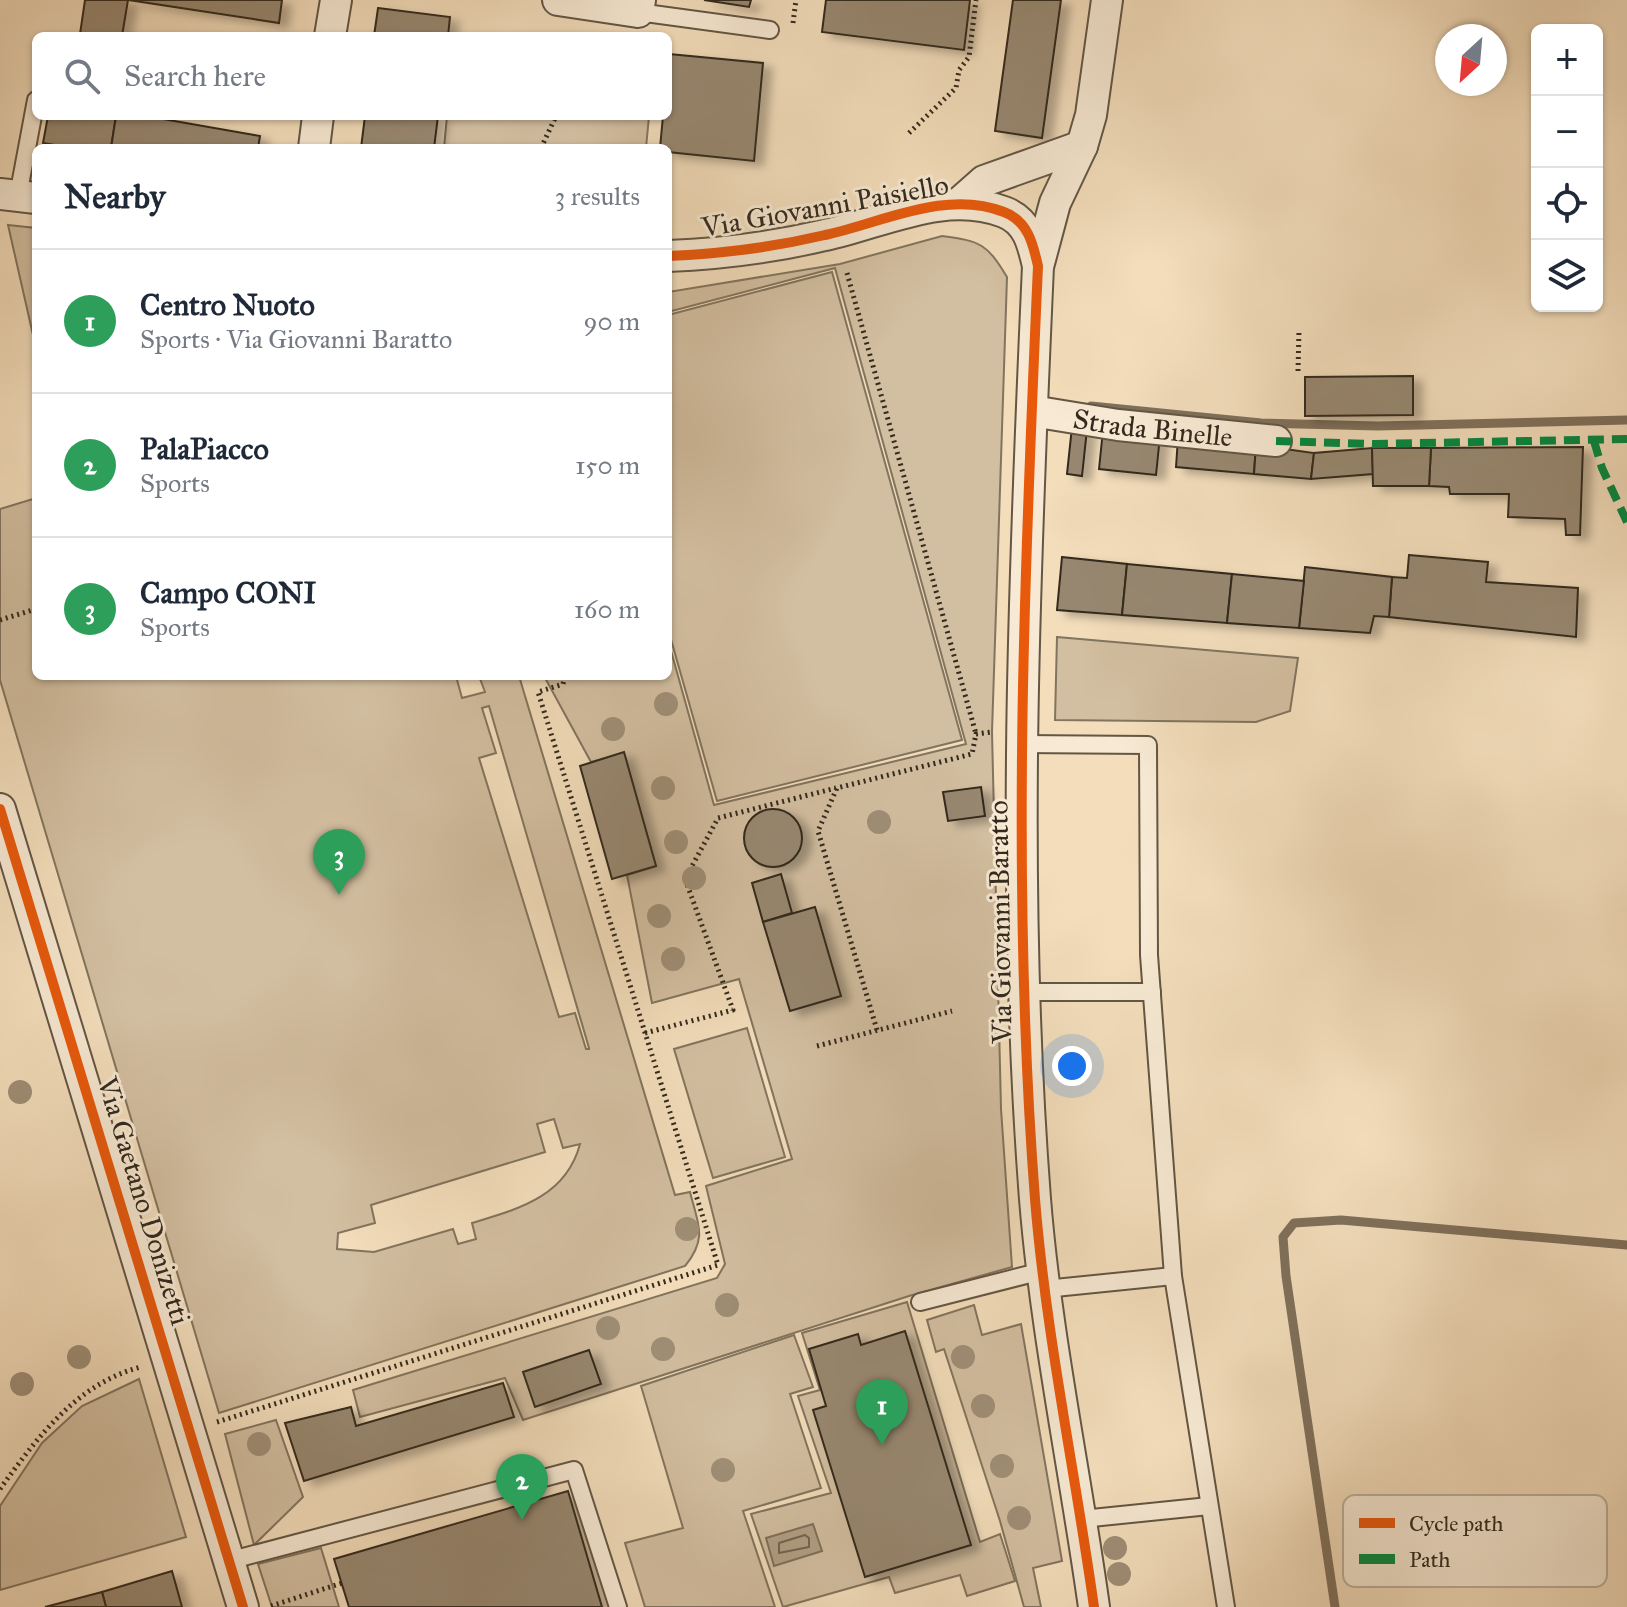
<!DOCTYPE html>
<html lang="en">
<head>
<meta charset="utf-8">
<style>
  body { margin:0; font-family:"IM FELL Great Primer",serif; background:#f2f2f3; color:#1f2937 }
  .controls { position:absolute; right:24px; top:24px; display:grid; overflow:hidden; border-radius:12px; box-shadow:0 2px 6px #0004 }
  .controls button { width:72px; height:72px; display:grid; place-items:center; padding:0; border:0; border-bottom:2px solid #e0e1e3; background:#fff; color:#1f2937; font:40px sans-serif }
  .compass { position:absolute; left:1435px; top:24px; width:72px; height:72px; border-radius:50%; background:#fff; box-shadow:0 2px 6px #0004; rotate:206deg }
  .you { position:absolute; left:1072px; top:1066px; width:28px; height:28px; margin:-20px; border:6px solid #fff; border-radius:50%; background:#1a73e8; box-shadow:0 0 0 12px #1a73e833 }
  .badge { display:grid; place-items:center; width:52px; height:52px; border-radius:50%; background:#111827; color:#fff; font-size:26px; font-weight:700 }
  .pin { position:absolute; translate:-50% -66px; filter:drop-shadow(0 2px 4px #0008) }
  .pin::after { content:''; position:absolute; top:42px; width:28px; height:24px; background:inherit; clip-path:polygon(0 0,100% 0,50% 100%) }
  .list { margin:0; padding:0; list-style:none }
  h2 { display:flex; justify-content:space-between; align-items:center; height:104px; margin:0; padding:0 32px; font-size:34px }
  h2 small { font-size:26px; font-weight:400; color:#747a83 }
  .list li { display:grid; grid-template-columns:52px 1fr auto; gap:24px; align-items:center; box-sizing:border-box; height:144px; padding:0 32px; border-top:2px solid #e0e1e3 }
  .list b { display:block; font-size:30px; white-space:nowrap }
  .list p { margin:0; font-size:26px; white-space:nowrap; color:#747a83 }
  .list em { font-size:26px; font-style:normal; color:#747a83 }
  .icon { flex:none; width:44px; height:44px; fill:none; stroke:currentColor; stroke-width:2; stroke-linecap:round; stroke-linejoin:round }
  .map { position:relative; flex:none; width:1627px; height:1607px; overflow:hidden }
  .search { position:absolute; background:#fff; box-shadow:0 2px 6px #0004; left:32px; top:32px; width:640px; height:88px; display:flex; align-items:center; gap:20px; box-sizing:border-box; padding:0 28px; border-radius:12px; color:#747a83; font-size:30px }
  .panel { position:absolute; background:#fff; box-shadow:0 2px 6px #0004; left:32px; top:144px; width:640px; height:536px; border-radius:12px }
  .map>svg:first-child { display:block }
  .green { fill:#d2bea0; stroke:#82745e; stroke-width:2; fill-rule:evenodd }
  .water { fill:#b2a085; stroke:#7f705b; stroke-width:2 }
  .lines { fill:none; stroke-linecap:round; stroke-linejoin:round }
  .shore { stroke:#726451; stroke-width:2 }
  .stream { stroke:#7f705b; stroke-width:9 }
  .building { fill:#97876f; stroke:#33291d; stroke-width:2; filter:url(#shadow) }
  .lane-casing { stroke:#635644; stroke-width:20 }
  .street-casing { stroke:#635644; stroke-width:34 }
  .path { stroke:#33291d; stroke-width:5; stroke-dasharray:2 4; stroke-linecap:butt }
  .lane { stroke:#f7e9d3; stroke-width:16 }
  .street { stroke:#f7e9d3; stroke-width:30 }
  .quiet { stroke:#00873e; stroke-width:8; stroke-dasharray:16 8; stroke-linecap:butt }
  .cycleway-casing { stroke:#f7e9d3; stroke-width:15 }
  .cycleway { stroke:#e8590c; stroke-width:10 }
  .tree { fill:#9f8e76 }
  .labels { text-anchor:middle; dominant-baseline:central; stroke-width:6; stroke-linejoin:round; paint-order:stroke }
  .street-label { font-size:28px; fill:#33291d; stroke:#f7e9d3 }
  .key { fill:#f7e9d3; stroke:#bcaf9c; stroke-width:2 }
  .key-label { font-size:22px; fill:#33291d }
</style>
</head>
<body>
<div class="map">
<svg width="1627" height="1607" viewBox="0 0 1627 1607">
  <defs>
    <filter id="shadow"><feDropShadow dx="9" dy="5" stdDeviation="4" flood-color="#0004"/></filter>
  </defs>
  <rect width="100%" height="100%" fill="#f3ddbb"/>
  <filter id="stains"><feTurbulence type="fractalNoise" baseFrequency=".0025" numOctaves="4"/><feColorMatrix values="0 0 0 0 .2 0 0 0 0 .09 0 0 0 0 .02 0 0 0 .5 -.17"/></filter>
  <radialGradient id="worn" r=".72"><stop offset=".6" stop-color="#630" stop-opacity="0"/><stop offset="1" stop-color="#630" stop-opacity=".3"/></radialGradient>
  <g class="green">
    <polygon points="447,116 649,116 646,148 444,148"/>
    <polygon points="8,225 36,228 36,348"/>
    <path d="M942,236C981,241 987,244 1007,277L992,732L1001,1109L1012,1267L909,1296L523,1420L505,1378L360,1417L353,1390L717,1278L725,1264L706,1186L792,1159L739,979L652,1003L627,875L656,866L624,753L591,762L544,676H668V640L714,805L966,744L835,268L668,312V292L840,264Z"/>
    <polygon points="832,272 962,740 717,801 668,629 668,315"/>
    <path d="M36,498V676H456L462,698L485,692L479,676H519L675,1195L690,1192C698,1224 708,1238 685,1266L219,1413L0,680V509ZM489,706L589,1048V1049H586L575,1013L559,1017L479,758L496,753L482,708ZM554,1119L563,1148L580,1144C566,1197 518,1209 472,1223L476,1239L458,1244L453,1229L374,1252L337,1249L338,1233L375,1223L371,1205L545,1152L537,1124Z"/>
    <polygon points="1057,637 1298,658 1290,711 1256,722 1055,720"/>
    <polygon points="747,1028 785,1157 713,1178 674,1049"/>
    <polygon points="907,1302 980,1542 1000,1534 1015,1581 967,1596 960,1575 895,1593 889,1577 783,1607 751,1514 831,1493 798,1396 820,1390 802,1333"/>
    <polygon points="974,1305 982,1335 1021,1324 1062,1561 1033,1568 1041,1607 1024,1607 1000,1521 944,1349 936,1352 927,1320"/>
    <polygon points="794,1335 813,1387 790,1394 821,1488 743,1511 775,1607 645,1607 625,1543 683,1528 641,1386"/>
    <polygon points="139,1379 186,1537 0,1590 0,1506 42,1443 82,1406"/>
    <polygon points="276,1420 303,1497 254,1545 225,1434"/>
    <polygon points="321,1548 339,1607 272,1607 258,1564"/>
  </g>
  <polygon class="water" points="813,1524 822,1551 774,1566 766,1538"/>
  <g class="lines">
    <polygon class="shore" points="805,1535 809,1538 809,1547 779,1553 779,1543"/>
    <g class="stream">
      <polyline points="1091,406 1261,423 1378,426 1627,420"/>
      <polyline points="1335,1607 1286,1276 1283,1237 1294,1223 1341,1220 1627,1245"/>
    </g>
  </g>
  <g class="building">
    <polygon points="85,0 282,0 279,23 128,0 122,36 80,34"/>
    <polygon points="704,0 751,0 749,7"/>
    <polygon points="826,0 970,0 964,50 822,32"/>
    <polygon points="1013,0 1061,0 1042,138 995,131"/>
    <polygon points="378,8 450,17 448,36 374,36"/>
    <polygon points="669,54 763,63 754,161 668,152 668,148 660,148 663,116 668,116"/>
    <polygon points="48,116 116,116 111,148 72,148 43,143"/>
    <polygon points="116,116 146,116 260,136 258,148 111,148"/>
    <polygon points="365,116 438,116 434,148 361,148"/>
    <polygon points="1413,376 1413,415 1305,416 1305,377"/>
    <polygon points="1072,427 1087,429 1082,476 1067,474"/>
    <polygon points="1103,430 1160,436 1156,475 1099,469"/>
    <polygon points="1178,438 1256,445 1254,474 1176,467"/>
    <polygon points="1256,445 1314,453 1311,479 1254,474"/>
    <polygon points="1583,447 1580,535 1566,535 1565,519 1508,517 1509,494 1450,494 1449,487 1429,486 1431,448"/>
    <polygon points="1372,448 1373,474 1311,479 1314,453"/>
    <polygon points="1372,448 1431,448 1429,486 1373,486"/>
    <polygon points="1409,555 1488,562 1486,582 1578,588 1576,637 1389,617 1392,577 1407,578"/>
    <polygon points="1062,557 1127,564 1122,615 1057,610"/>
    <polygon points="1127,564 1232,574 1227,623 1122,615"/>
    <polygon points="1305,567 1392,577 1389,617 1374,616 1370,633 1299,628"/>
    <polygon points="1232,574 1304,581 1299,628 1227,623"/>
    <polygon points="624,752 656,866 612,879 580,766"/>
    <polygon points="981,787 985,816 948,821 943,792"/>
    <circle cx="773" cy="838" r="29"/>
    <polygon points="781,874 792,913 763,922 752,883"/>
    <polygon points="815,907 841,996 790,1011 763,922"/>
    <polygon points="905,1331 971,1545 865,1577 813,1410 826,1406 809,1349 858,1334 861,1345"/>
    <polygon points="589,1350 601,1384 535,1407 523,1372"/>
    <polygon points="503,1383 514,1417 304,1481 285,1423 351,1407 356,1426"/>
    <polygon points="568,1491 602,1607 349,1607 334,1559"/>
    <polygon points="172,1571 182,1607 106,1607 102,1592"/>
    <polygon points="102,1592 106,1607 45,1607"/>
  </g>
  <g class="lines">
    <g class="lane-casing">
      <g id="lane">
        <polyline points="638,12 770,30"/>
        <polyline points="18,196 36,100"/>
        <polyline points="1021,744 1148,745 1149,955 1173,1276 1226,1607"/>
        <polyline points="1024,992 1152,992"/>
        <polyline points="1045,1289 1173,1276"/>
        <polyline points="920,1302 1042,1271"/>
        <polyline points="1082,1519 1209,1506"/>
        <polyline points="228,1561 574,1470 618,1607"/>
      </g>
    </g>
    <g class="street-casing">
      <g id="street">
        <polyline points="558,0 638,12 640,0"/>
        <polyline points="330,36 336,0"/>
        <polyline points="314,148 318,116"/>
        <polyline points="0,194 36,198"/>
        <polyline points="958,204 984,181 1082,146"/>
        <path d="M668,256C720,254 774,247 825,235C882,223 945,189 1004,212C1028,221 1033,244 1038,266C1024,577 1011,888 1035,1199C1046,1335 1075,1471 1094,1607"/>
        <polyline points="1039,263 1055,203 1082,146 1091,115 1107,0"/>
        <path id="s1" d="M1032,411L1118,425L1276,441"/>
        <polyline points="0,809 243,1607"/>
      </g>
    </g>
    <g class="path">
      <polyline points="793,23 796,0"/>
      <polyline points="909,133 956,88 959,70 969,57 976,0"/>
      <polyline points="541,148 556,116"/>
      <polyline points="847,273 976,734"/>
      <polyline points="1298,371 1299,330"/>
      <polyline points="0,620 36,609"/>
      <polyline points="877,1030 818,831 837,788 972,754 976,734 992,732"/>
      <polyline points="645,1033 733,1010 685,879 718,818 836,788"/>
      <polyline points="817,1046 952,1011"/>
      <polyline points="217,1422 718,1265 538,692 563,684 565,676"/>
      <path d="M0,1489C37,1438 77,1383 141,1367"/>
      <polyline points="271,1606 342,1583"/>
    </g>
    <use href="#lane" class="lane"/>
    <use href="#street" class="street"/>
    <g class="quiet">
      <polyline points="1276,441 1375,444 1627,439"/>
      <polyline points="1594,441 1602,468 1627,522"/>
    </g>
    <g class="cycleway-casing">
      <g id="cycleway">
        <path d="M668,256C720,254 774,247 825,235C882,223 945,189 1004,212C1028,221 1033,244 1038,266C1024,577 1011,888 1035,1199C1046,1335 1075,1471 1094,1607"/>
        <polyline points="0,809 243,1607"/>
      </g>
    </g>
    <use href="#cycleway" class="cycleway"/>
  </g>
  <g class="tree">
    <circle cx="666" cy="704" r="12"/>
    <circle cx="613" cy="729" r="12"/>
    <circle cx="663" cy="788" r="12"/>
    <circle cx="879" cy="822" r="12"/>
    <circle cx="676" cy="842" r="12"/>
    <circle cx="694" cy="878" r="12"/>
    <circle cx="659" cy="916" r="12"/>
    <circle cx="673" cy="959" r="12"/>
    <circle cx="20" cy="1092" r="12"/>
    <circle cx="687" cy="1229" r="12"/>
    <circle cx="727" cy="1305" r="12"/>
    <circle cx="608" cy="1328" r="12"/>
    <circle cx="663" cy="1349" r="12"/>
    <circle cx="79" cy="1357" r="12"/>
    <circle cx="963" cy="1357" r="12"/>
    <circle cx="22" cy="1384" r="12"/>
    <circle cx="983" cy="1406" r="12"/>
    <circle cx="259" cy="1444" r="12"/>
    <circle cx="1002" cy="1466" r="12"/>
    <circle cx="723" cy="1470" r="12"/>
    <circle cx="1019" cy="1518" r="12"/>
    <circle cx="1115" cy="1548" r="12"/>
    <circle cx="1119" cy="1574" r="12"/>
  </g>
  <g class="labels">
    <g class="street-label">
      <text transform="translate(825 206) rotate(-10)">Via Giovanni Paisiello</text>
      <text stroke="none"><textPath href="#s1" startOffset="122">Strada Binelle</textPath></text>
      <text transform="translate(1000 922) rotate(-91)">Via Giovanni Baratto</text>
      <text transform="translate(144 1201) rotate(73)">Via Gaetano Donizetti</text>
    </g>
  </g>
  <rect x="1343" y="1495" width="264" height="92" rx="12" class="key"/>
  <rect x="1359" y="1518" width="36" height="10" fill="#e8590c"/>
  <rect x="1359" y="1554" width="36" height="10" fill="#00873e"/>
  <g class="key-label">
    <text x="1409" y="1531">Cycle path</text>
    <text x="1409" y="1567">Path</text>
  </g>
  <rect width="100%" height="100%" filter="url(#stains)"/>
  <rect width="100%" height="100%" fill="url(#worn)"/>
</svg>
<div class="controls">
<button>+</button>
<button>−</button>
<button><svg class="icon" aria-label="locate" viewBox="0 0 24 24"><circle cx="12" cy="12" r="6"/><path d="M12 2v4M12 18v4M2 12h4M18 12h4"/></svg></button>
<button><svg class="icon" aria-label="layers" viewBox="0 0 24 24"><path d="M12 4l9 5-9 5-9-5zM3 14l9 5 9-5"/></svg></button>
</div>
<svg class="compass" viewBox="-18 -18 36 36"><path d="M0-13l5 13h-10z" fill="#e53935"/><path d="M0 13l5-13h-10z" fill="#747a83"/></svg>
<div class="you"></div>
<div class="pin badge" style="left:882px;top:1445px;background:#2e9e5b">1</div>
<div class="pin badge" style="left:522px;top:1520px;background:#2e9e5b">2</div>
<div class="pin badge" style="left:339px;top:895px;background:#2e9e5b">3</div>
<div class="search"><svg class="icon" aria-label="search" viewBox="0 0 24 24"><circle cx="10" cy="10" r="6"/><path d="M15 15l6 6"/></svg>Search here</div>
<section class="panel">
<h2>Nearby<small>3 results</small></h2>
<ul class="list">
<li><span class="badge" style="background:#2e9e5b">1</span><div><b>Centro Nuoto</b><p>Sports · Via Giovanni Baratto</p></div><em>90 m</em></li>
<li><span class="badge" style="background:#2e9e5b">2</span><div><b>PalaPiacco</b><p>Sports</p></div><em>150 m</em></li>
<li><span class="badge" style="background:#2e9e5b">3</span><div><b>Campo CONI</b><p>Sports</p></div><em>160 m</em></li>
</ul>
</section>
</div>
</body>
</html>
